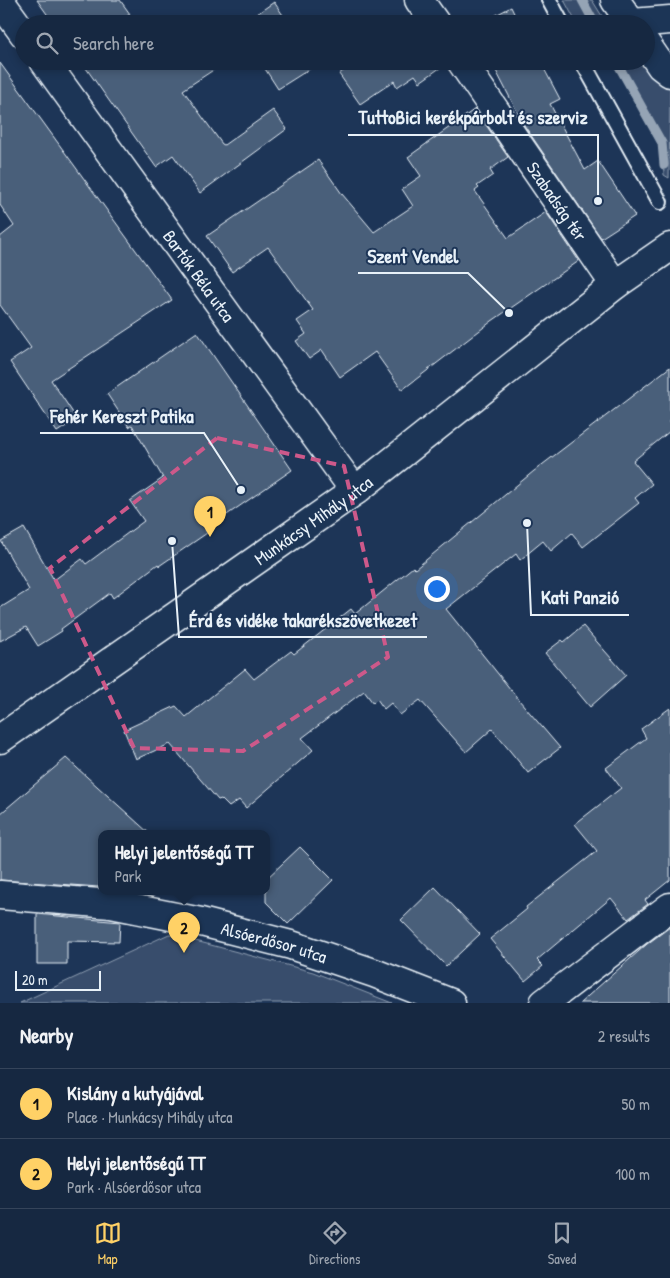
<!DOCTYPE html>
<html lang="en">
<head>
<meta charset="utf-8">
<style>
  body { margin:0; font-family:"Patrick Hand",sans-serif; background:#23344c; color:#f1f3f6 }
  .scale { position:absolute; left:15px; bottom:12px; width:86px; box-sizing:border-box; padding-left:5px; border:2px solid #e8f1f8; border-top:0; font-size:14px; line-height:18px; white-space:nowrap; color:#e8f1f8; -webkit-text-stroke:4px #1d3557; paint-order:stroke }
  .you { position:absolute; left:436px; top:588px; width:18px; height:18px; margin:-12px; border:4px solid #fff; border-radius:50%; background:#1a73e8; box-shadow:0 0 0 8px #1a73e833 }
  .badge { display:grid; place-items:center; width:32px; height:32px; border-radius:50%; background:#ffd166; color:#111; font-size:16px; font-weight:700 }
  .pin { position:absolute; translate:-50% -41px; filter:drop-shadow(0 1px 2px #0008) }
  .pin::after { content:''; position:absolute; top:26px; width:18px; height:15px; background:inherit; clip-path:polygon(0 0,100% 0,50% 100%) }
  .popup { position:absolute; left:98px; top:830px; width:172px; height:65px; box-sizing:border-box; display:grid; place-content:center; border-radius:10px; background:#162841; filter:drop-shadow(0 1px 4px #0005); font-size:16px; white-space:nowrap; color:#9ea6b1 }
  .popup b { font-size:19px; color:#f1f3f6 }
  .popup::after { content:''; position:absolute; left:50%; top:100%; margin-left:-10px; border:10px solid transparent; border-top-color:#162841 }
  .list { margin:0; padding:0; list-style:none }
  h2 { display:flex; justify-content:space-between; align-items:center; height:65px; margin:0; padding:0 20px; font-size:21px }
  h2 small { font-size:16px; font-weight:400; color:#9ea6b1 }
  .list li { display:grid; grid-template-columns:32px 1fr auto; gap:15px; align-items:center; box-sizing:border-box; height:70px; padding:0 20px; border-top:1px solid #35445a }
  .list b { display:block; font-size:19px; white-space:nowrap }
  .list p { margin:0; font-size:16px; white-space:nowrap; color:#9ea6b1 }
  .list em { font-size:16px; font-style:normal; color:#9ea6b1 }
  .icon { flex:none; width:28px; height:28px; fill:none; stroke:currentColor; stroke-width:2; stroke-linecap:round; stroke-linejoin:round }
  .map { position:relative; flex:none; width:670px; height:1003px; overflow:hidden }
  .search { position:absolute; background:#162841; box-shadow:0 2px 8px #0003; left:15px; right:15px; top:15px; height:55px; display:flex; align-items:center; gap:12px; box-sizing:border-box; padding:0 18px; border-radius:28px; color:#9ea6b1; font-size:19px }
  .sheet { height:205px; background:#162841 }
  nav { display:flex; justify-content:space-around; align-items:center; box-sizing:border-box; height:70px; border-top:1px solid #35445a; background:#162841; font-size:14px; color:#9ea6b1 }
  nav a { display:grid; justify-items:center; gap:2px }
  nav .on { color:#ffd166 }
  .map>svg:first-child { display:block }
  .green { fill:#374d6c; stroke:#909fb2 }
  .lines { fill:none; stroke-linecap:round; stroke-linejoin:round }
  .stream { stroke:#95a4b5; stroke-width:9 }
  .building { fill:#495e7a; stroke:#e8f1f8 }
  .service-casing { stroke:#e8f1f8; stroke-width:18 }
  .minor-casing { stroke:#e8f1f8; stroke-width:31 }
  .tertiary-casing { stroke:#e8f1f8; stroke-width:31 }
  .secondary-casing { stroke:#e8f1f8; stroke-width:31 }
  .service { stroke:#1d3557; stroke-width:14 }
  .minor { stroke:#1d3557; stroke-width:28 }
  .tertiary { stroke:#1d3557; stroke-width:28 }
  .secondary { stroke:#1d3557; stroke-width:28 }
  .marked { fill:none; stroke:#cd598a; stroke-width:4; stroke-dasharray:10 6; stroke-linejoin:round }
  .labels { text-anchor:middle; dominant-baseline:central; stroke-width:4; stroke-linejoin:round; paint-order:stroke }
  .street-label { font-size:18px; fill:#e8f1f8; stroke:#1d3557 }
  .leader { fill:none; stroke:#e8f1f8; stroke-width:2 }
  .callout-dot { fill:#e8f1f8; stroke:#1d3557; stroke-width:2 }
  .callout-label { font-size:19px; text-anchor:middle; font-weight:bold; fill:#e8f1f8; stroke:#1d3557; stroke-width:4; stroke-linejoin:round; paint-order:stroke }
</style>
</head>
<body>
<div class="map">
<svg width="670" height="1003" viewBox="0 0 670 1003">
  <rect width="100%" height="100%" fill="#1d3557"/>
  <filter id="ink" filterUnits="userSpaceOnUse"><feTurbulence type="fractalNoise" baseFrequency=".02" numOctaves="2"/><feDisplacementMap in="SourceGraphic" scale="10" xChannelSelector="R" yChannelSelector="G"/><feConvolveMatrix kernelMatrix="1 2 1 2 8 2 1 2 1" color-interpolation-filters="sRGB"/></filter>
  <g filter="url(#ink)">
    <g class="green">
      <polygon points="564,0 592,0 607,24 577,24"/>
      <polygon points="612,61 642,61 670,85 669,178 664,175 663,152"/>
      <polygon points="169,934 313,972 392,1003 20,1003"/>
    </g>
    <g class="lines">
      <g class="stream">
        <polyline points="582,0 595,24"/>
        <polyline points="616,61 662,143 664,165"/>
      </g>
    </g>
    <g class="building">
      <polygon points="37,0 120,0 130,14 116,24 54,24"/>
      <polygon points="274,2 289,24 259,24 254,16"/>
      <polygon points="511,7 519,24 479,24"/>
      <polygon points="81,61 227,61 183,90 222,144 224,145 273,110 287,129 200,193 173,155 156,167"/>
      <polygon points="260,61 318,61 319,63 278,89"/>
      <polygon points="357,61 441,61 444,65 420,82 415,75 397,87 394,81 360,104 339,74"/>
      <polygon points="491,61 540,61 560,99 550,104 585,170 598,161 635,216 601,238 524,125"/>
      <polygon points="0,63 172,300 51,380 77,419 57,432 10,362 31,348 0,305 0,237 14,226 0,205"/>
      <polygon points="475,109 508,157 490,170 493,175 477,186 479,188 475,191 508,238 546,212 579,261 492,321 402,390 375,352 340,377 322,350 309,359 296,341 306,334 297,321 313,310 268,247 232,272 207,236 318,160 342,194 374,232 413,206 402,189 421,176 408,157"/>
      <polygon points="197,332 292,470 205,530 207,533 159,566 158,564 113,598 110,593 61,629 62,631 38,646 26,627 0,641 0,608 29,590 1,541 24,528 54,580 82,559 86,564 144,521 130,501 163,478 132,425 129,427 107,394"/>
      <polygon points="670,367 670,431 633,461 652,484 635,498 639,503 583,547 572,533 551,551 543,541 520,560 516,554 446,609 519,700 560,748 528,773 492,729 466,752 420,700 400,715 391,703 384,709 377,699 373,703 364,691 302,738 313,750 246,808 239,800 229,807 221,799 218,800 170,744 136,759 124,730 176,706 186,717 245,669 254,679 291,651 294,654 351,609 355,614 413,567 415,569 534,471"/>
      <polygon points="583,626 626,675 590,707 545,653 562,640 564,642"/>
      <polygon points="670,708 670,880 645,900 648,904 628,919 611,898 537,960 543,966 525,981 490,939 527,909 526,907 597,851 575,824 621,788 606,768 646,738 641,729"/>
      <polygon points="66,758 150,834 102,834 99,887 0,880 0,814"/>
      <polygon points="300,847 333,880 288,924 266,902 266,879"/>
      <polygon points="435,887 480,934 446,966 401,920"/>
      <polygon points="37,914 120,922 119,942 67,941 67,964 37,964"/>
      <polygon points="670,927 670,1003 580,1003 647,944"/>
    </g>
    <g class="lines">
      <g class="service-casing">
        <g id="service">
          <polyline points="549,0 562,24"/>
          <polyline points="582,61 660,202"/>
        </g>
      </g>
      <g class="minor-casing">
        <g id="minor">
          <polyline points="419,0 436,24"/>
          <polyline points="632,23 670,20"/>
          <path id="s1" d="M461,61L615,285"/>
          <path id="s2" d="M0,895L111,904L201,922L291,945L374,973L451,1003"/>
          <polyline points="544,1003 670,907"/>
        </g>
      </g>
      <g class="tertiary-casing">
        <g id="tertiary">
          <polyline points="0,1 24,34"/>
          <path id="s3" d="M44,61L355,491"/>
          <path id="s4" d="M0,739L355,491L615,285L670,247"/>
        </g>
      </g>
      <g class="secondary-casing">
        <g id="secondary">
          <polyline points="615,0 632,24"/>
          <polyline points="646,44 661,66 670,73"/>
        </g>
      </g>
      <use href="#service" class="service"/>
      <use href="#minor" class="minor"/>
      <use href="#tertiary" class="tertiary"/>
      <use href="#secondary" class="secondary"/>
    </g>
  </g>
  <path class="marked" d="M217,438L344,466L388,657L243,751L134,748L50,568Z"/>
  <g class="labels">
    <g class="street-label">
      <text stroke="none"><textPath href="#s1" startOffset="170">Szabadság tér</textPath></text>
      <text stroke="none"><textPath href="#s3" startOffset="265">Bartók Béla utca</textPath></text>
      <text stroke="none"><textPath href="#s4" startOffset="382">Munkácsy Mihály utca</textPath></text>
      <text stroke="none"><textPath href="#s2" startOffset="279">Alsóerdősor utca</textPath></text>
    </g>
  </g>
  <path class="leader" d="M598 201L598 135H348M509 313L468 273H358M241 490L204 433H40M527 523L531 615H629M172 541L179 637H427"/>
  <g class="callout-dot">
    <circle cx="598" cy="201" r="5"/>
    <circle cx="509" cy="313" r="5"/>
    <circle cx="241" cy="490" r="5"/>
    <circle cx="527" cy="523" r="5"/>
    <circle cx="172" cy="541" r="5"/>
  </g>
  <g class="callout-label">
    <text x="473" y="124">TuttoBici kerékpárbolt és szerviz</text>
    <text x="413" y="263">Szent Vendel</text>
    <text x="122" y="423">Fehér Kereszt Patika</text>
    <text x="580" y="604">Kati Panzió</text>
    <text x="303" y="627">Érd és vidéke takarékszövetkezet</text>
  </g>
</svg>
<div class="scale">20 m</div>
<div class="you"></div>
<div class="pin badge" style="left:210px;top:537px">1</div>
<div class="pin badge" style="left:184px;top:953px">2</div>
<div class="popup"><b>Helyi jelentőségű TT</b>Park</div>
<div class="search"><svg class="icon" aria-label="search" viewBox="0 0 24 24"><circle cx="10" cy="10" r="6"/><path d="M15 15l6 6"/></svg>Search here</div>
</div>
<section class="sheet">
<h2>Nearby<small>2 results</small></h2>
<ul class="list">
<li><span class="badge">1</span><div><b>Kislány a kutyájával</b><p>Place · Munkácsy Mihály utca</p></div><em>50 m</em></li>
<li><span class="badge">2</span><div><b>Helyi jelentőségű TT</b><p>Park · Alsóerdősor utca</p></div><em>100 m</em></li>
</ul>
</section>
<nav>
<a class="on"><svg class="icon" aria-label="map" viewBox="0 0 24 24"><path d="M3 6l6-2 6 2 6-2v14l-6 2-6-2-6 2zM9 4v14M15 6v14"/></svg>Map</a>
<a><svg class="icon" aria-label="directions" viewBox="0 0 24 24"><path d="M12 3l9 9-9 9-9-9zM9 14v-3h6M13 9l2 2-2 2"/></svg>Directions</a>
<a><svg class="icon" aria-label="saved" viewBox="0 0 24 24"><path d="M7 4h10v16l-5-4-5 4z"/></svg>Saved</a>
</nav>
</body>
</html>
